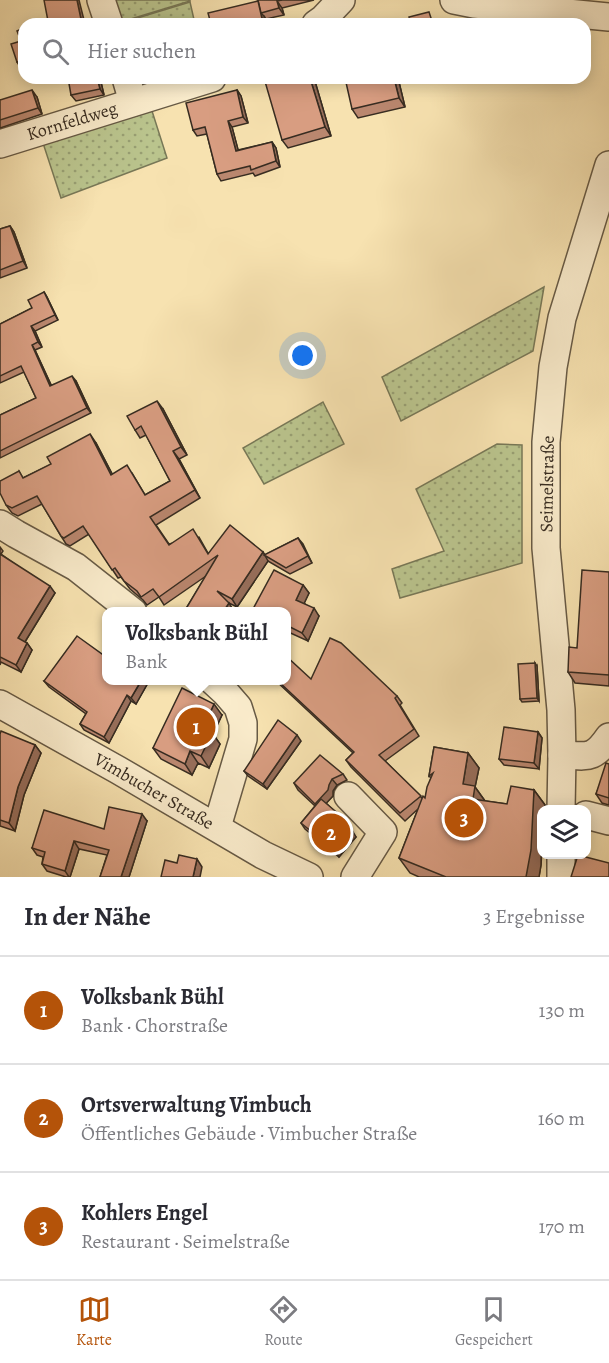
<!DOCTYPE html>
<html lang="de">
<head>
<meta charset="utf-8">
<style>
  body { margin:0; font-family:Alegreya,serif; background:#f7f7f7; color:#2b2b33 }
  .controls { position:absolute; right:18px; bottom:18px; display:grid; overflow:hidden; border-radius:12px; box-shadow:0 3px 15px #0003 }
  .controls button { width:54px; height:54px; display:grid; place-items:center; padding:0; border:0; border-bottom:2px solid #e1e1e2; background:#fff; color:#2b2b33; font:30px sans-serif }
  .you { position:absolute; left:303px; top:356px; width:21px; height:21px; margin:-15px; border:4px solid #fff; border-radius:50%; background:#1a73e8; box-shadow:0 0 0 9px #1a73e833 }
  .badge { display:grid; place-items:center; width:39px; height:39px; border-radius:50%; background:#b45309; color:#fff; font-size:20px; font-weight:700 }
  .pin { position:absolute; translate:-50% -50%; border:3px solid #fff; box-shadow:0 2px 6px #0006 }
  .popup { position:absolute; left:102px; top:607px; width:189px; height:78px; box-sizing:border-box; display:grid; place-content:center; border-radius:12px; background:#fff; filter:drop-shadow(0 2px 4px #0005); font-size:20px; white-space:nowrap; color:#7c7c81 }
  .popup b { font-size:22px; color:#2b2b33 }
  .popup::after { content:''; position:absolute; left:50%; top:100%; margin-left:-12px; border:12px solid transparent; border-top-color:#fff }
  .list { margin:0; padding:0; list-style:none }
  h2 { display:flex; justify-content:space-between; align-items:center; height:78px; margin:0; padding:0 24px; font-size:26px }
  h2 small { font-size:20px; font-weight:400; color:#7c7c81 }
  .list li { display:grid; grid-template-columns:39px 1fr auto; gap:18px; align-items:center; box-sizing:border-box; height:108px; padding:0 24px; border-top:2px solid #e1e1e2 }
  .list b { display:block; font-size:22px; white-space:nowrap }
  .list p { margin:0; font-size:20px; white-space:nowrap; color:#7c7c81 }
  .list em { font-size:20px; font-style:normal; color:#7c7c81 }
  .icon { flex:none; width:33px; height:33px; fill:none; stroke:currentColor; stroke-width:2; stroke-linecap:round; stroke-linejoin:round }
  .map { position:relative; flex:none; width:609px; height:877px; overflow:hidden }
  .search { position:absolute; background:#fff; box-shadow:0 3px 15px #0003; left:18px; right:18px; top:18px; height:66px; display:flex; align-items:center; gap:15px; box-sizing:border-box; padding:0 21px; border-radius:18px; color:#7c7c81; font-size:22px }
  .sheet { height:402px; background:#fff }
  nav { display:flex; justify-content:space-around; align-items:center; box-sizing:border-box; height:84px; border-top:2px solid #e1e1e2; background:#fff; font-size:16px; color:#7c7c81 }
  nav a { display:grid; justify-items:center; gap:3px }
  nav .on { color:#b45309 }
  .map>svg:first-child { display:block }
  .grass { fill:url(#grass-dots); stroke:#787857; stroke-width:1.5 }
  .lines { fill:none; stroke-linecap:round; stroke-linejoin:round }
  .minor-casing { stroke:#675a45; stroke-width:30 }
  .minor { stroke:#faeccc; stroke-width:27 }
  .wall { fill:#ba876f; stroke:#372c21; stroke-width:1.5 }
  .shaded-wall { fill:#976e5a; stroke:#372c21; stroke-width:1.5 }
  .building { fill:#d89d81; stroke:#372c21; stroke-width:1.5 }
  .labels { text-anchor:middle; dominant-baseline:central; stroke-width:6; stroke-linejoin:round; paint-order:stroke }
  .street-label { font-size:18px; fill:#372c21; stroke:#faeccc }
</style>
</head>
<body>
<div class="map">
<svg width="609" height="877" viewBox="0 0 609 877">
  <defs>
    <pattern id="grass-dots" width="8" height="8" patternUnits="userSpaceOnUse" patternTransform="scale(1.5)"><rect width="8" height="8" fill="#bac48d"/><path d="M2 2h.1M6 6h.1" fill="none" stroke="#989f73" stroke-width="1.8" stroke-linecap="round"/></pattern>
  </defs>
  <rect width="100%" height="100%" fill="#f7e2b0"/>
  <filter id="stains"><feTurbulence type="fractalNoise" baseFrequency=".00333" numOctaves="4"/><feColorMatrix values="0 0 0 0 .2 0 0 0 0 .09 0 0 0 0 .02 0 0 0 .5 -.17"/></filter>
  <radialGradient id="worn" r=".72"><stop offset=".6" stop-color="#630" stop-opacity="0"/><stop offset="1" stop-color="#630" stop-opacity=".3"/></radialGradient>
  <g class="grass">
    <polygon points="113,0 190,0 190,1 121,22"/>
    <polygon points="190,2 195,24 121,24 121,23"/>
    <polygon points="125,110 129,118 152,111 167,158 61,198 42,140"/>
    <polygon points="544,287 533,351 401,421 382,377"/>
    <polygon points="323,402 344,444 264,484 243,448"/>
    <polygon points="497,444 522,445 522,563 400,598 392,569 444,551 416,489"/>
  </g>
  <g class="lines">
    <g class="minor-casing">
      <g id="minor">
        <polyline points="101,0 109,24"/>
        <polyline points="454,0 474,4 609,17"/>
        <polyline points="316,24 323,19 341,0"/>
        <polyline points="126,78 133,102"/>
        <polyline points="0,144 212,78"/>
        <polyline points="0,524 16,534 76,567 133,612"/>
        <polyline points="212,680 225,692 238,707 243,723 243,739 217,827"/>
        <polyline points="0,704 118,770 263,855 309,877"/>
        <path d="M562,755C588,756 593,760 609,737"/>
        <polyline points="348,796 383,832 355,877"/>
        <polyline points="561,810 562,755 561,710 546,548 546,442 553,367 562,318 609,165"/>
        <polyline points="586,815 609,821"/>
        <polyline points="561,854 561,877"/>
      </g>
    </g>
    <use href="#minor" class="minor"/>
  </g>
  <g class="wall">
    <polygon points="258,0 314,0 282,8 284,15 266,19 264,16 265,24 211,24 258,1"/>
    <polygon points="24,28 24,67 21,68 17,62"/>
    <polygon points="100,78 104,95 76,101 71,95"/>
    <polygon points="314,78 331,136 288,148 282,140"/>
    <polygon points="398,78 405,107 358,118 352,109"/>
    <polygon points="237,90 241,96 248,123 232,127 238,150 272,142 276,148 280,167 255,176 253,173 221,181 217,174 207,134 197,136 193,130"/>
    <polygon points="37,97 42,114 0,128 0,100"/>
    <polygon points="10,226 14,232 27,268 0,278 0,229"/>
    <polygon points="44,292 47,297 58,320 35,331 42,347 35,350 51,385 76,381 91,413 0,458 0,415 36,398 24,372 0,383 0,324 32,308"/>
    <polygon points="163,409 187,455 179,459 200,498 156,525 169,544 199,537 208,553 263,552 265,555 298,538 312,563 290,574 268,561 237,607 229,603 234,612 184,612 206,576 164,605 159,597 147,605 143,600 130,589 121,577 118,578 89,534 70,546 66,544 61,536 42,504 18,516 12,513 6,505 19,471 23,478 96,443 112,474 132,473 145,495 170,481 146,435 140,438 135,430"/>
    <polygon points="0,547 3,551 1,554 55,593 25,642 27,643 32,650 21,672 1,662 0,665"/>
    <polygon points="609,572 609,686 575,683 568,672 577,648"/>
    <polygon points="303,585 309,593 304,603 319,616 308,641 286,631 286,612 255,612 253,609"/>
    <polygon points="537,666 539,701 522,702 520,699"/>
    <polygon points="311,679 397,696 402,703 400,705 419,736 385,761 423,799 425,798 431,778 429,776 434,747 468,753 479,768 475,787 485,801 507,804 534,790 545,805 541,865 539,877 419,877 410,873 399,858 418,809 405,821 351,767 346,760 353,753 276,681"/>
    <polygon points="44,681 149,681 136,704 131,701 109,743 84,730 80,724 86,714 49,687"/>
    <polygon points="222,715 213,734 220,744 209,768 198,763 192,775 161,759 153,748"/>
    <polygon points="538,732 542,738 539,769 504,765 499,759"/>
    <polygon points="0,734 35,745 41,753 24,795 15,831 0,826"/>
    <polygon points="301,741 267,789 248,776 244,771"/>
    <polygon points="609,764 609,805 602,803 596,794"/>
    <polygon points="343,774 347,780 337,785 333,791 333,796 326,803 345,822 344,824 356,837 339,857 305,829 301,823 315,806 298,790 294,783"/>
    <polygon points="147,821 129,877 100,877 107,855 79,849 70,877 66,877 47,871 42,864 43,857 37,855 32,848 104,829"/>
  </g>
  <g class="shaded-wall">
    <polygon points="77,0 79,0 85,24 82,24"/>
    <polygon points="258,1 261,13 264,16 265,24 263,23"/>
    <polygon points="277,1 282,8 284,15 279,8"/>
    <polygon points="97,78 100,78 104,95 100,89"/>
    <polygon points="310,78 314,78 331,136 325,127"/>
    <polygon points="394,78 398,78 405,107 399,98"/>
    <polygon points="32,90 37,97 42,114 38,108"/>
    <polygon points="237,90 241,96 248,123 243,117"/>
    <polygon points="228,121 232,127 240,157 236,151"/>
    <polygon points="272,142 276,148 280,167 276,161"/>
    <polygon points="10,226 14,232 27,268 23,261"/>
    <polygon points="44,292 47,297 58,320 55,315"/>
    <polygon points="31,326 35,331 42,347 38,342"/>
    <polygon points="32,345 35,350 54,391 50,386"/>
    <polygon points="72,376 76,381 91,413 87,408"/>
    <polygon points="157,401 163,409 187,455 181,447"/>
    <polygon points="90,434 96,443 117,483 111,475"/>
    <polygon points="173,451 179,459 200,498 195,490"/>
    <polygon points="298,538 303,544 312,563 308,556"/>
    <polygon points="263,552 268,561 237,607 232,599"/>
    <polygon points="303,585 309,593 302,608 296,600"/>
    <polygon points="50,586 55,593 23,645 18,638"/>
    <polygon points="229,603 234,612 223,612"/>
    <polygon points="314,608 319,616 308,641 302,633"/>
    <polygon points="27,643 32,650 21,672 16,665"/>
    <polygon points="535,663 537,666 539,701 537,698"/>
    <polygon points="141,681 149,681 136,704 131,698"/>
    <polygon points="127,695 131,701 109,743 104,737"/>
    <polygon points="214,704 222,715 213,734 220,744 209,768 201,756 203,728"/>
    <polygon points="538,732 542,738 539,769 534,763"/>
    <polygon points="297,735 301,741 267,789 263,784"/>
    <polygon points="35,745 41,753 24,795 15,831 9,823 18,787"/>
    <polygon points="190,751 198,763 192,775 185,764"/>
    <polygon points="468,753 479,768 475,787 485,801 483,814 463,784"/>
    <polygon points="332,779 337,785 333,791 333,796 320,810 315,804"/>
    <polygon points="534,790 545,805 544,810 542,810 541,865 539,877 526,877"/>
    <polygon points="142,814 147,821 129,877 121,877"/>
    <polygon points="341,816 345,822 343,826 338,819"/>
    <polygon points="352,830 356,837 339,857 335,851"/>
    <polygon points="74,841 79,849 70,877 69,877 65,871"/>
    <polygon points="197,859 202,867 200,877 193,877"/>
  </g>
  <g class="building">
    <polygon points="44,0 77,0 82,24 38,24 48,21"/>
    <polygon points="258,0 282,0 277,1 279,8 261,13"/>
    <polygon points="258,1 263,23 211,24 208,13"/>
    <polygon points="429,12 433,24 411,24 409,17"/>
    <polygon points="24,28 24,60 17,62 11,44 21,41 17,31"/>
    <polygon points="68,78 97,78 100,89 71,95"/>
    <polygon points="264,78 310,78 325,127 282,140"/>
    <polygon points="345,78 394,78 399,98 352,109"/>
    <polygon points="32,90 38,108 0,120 0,100"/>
    <polygon points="237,90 243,117 228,121 236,151 272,142 276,161 251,170 250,166 217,174 205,127 193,130 186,103"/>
    <polygon points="10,226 23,261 0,270 0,229"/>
    <polygon points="44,292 55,315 31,326 38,342 32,345 50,386 72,376 87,408 0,451 0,415 36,398 21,366 0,376 0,324 32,308 28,300"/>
    <polygon points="157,401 181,447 173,451 195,490 150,517 169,545 193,529 208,554 230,525 263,552 232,599 217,591 229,603 223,612 184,612 218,555 159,597 153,589 141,597 137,591 124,581 115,568 112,570 83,526 64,538 61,536 37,496 12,508 6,505 0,493 0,481 19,471 23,478 51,464 47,457 90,434 111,475 127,465 145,495 170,481 141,426 135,430 127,416"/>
    <polygon points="298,538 308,556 286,568 264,555"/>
    <polygon points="0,554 50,586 18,638 27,643 16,665 0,657"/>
    <polygon points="274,570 303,585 296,600 314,608 302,633 286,625 286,612 258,612 253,609"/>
    <polygon points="582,570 609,572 609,675 568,672 569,647 577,648"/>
    <polygon points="77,636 106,657 106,681 141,681 131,698 127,695 104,737 80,724 87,712 44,681"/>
    <polygon points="330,638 341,643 397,696 395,698 414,729 379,755 421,796 400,813 346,760 354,752 278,681 286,681 286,656 311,679"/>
    <polygon points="535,663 537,698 520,699 518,664"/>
    <polygon points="182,688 214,704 203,728 212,733 201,756 190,751 185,764 153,748"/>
    <polygon points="278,720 297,735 263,784 244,771"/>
    <polygon points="504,727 538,732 534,763 499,759"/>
    <polygon points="1,731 35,745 18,787 9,823 0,820 0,734"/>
    <polygon points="434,747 468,753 463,784 475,786 473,799 507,804 511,786 534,790 531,850 526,877 446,877 399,858 423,796 425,798 427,787 433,773 429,776"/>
    <polygon points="320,755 343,774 332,779 329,785 328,790 315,804 294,783"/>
    <polygon points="606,763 609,764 609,798 596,794"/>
    <polygon points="321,799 341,816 338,819 352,830 335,851 301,823"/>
    <polygon points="109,807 142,814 121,877 100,877 109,850 74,841 65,871 42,864 45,852 32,848 44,810 104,829"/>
    <polygon points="179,855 197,859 193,877 161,877 165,860 177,863"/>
    <polygon points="578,855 609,863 609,877 571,877"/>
  </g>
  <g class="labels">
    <g class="street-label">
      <text transform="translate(72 121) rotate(-17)">Kornfeldweg</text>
      <text transform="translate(547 484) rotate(-89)">Seimelstraße</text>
      <text transform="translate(154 791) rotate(30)">Vimbucher Straße</text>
    </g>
  </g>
  <rect width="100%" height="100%" filter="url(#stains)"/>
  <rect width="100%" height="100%" fill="url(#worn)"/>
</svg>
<div class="controls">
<button><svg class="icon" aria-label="layers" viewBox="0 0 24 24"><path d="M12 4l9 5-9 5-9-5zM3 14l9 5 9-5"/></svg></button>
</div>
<div class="you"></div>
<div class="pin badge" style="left:196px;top:727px">1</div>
<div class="popup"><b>Volksbank Bühl</b>Bank</div>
<div class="pin badge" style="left:331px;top:833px">2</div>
<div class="pin badge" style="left:464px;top:818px">3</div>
<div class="search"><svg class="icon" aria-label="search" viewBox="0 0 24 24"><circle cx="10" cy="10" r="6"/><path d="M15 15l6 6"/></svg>Hier suchen</div>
</div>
<section class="sheet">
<h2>In der Nähe<small>3 Ergebnisse</small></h2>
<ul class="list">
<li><span class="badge">1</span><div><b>Volksbank Bühl</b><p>Bank · Chorstraße</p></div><em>130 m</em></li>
<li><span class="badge">2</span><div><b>Ortsverwaltung Vimbuch</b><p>Öffentliches Gebäude · Vimbucher Straße</p></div><em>160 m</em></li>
<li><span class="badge">3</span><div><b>Kohlers Engel</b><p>Restaurant · Seimelstraße</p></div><em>170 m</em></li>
</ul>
</section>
<nav>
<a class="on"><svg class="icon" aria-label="map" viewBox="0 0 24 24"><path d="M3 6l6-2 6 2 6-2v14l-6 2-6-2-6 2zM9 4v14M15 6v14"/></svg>Karte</a>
<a><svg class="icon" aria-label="directions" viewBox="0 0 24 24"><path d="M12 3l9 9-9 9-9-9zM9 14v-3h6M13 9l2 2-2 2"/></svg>Route</a>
<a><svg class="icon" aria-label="saved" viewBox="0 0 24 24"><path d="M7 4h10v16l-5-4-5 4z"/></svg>Gespeichert</a>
</nav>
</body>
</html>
